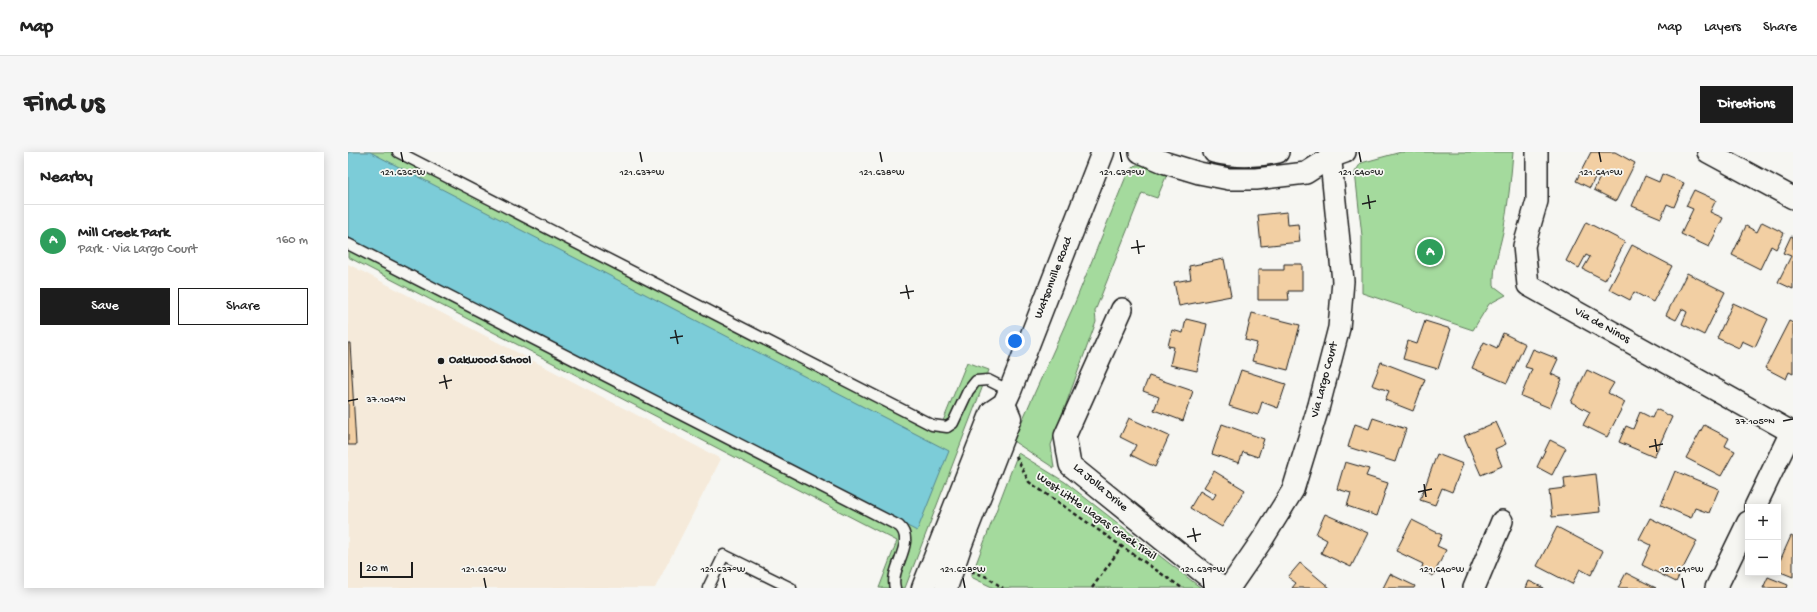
<!DOCTYPE html>
<html lang="en">
<head>
<meta charset="utf-8">
<style>
  body { margin:0; font-family:"Gochi Hand",sans-serif; background:#f6f6f6; color:#222 }
  .controls { position:absolute; right:12px; bottom:12px; display:grid; overflow:hidden; border-radius:0px; box-shadow:0 2px 10px #0003 }
  .controls button { width:36px; height:36px; display:grid; place-items:center; padding:0; border:0; border-bottom:1px solid #e0e0e0; background:#fff; color:#222; font:20px sans-serif }
  .scale { position:absolute; left:12px; bottom:10px; width:53px; box-sizing:border-box; padding-left:4px; border:2px solid #1c1c1c; border-top:0; font-size:11px; line-height:14px; white-space:nowrap; color:#1c1c1c; -webkit-text-stroke:3px #f6f6f2; paint-order:stroke }
  .you { position:absolute; left:667px; top:189px; width:14px; height:14px; margin:-10px; border:3px solid #fff; border-radius:50%; background:#1a73e8; box-shadow:0 0 0 6px #1a73e833 }
  .badge { display:grid; place-items:center; width:26px; height:26px; border-radius:50%; background:#1c1c1c; color:#fff; font-size:13px; font-weight:700 }
  .pin { position:absolute; translate:-50% -50%; border:2px solid #fff; box-shadow:0 1px 4px #0006 }
  .list { margin:0; padding:0; list-style:none }
  h2 { display:flex; justify-content:space-between; align-items:center; height:52px; margin:0; padding:0 16px; font-size:17px }
  h2 small { font-size:13px; font-weight:400; color:#767676 }
  .list li { display:grid; grid-template-columns:26px 1fr auto; gap:12px; align-items:center; box-sizing:border-box; height:72px; padding:0 16px; border-top:1px solid #e0e0e0 }
  .list b { display:block; font-size:15px; white-space:nowrap }
  .list p { margin:0; font-size:13px; white-space:nowrap; color:#767676 }
  .list em { font-size:13px; font-style:normal; color:#767676 }
  .actions { display:flex; gap:8px; padding:12px 16px }
  .actions a { flex:1; padding:9px 0; border:1px solid #1c1c1c; border-radius:0px; text-align:center; font-size:14px; color:#1c1c1c }
  .actions .main { background:#1c1c1c; color:#fff }
  .map { position:relative; flex:none; width:1445px; height:436px; overflow:hidden; border-radius:0px }
  header { display:flex; align-items:center; gap:24px; box-sizing:border-box; height:56px; padding:0 20px; background:#fff; border-bottom:1px solid #e0e0e0 }
  header strong { font-size:19px }
  nav { display:flex; gap:22px; margin-inline-start:auto; font-size:14px }
  .intro { display:flex; align-items:center; justify-content:space-between; box-sizing:border-box; height:96px; padding:0 24px }
  h1 { margin:0; font-size:28px }
  .button { padding:10px 18px; border-radius:0px; background:#1c1c1c; color:#fff; font-size:14px; font-weight:700 }
  main { display:flex; gap:24px; padding:0 24px }
  aside { flex:1; background:#fff; border-radius:0px; box-shadow:0 2px 10px #0003 }
  .map>svg:first-child { display:block }
  .built { fill:#f5eada }
  .green { fill:#a4da9d; stroke:#607b5c }
  .water { fill:#7cccd8; stroke:#56868d }
  .building { fill:#f2cfa3; stroke:#1c1c1c }
  .lines { fill:none; stroke-linecap:round; stroke-linejoin:round }
  .lane-casing { stroke:#1c1c1c; stroke-width:13 }
  .street-casing { stroke:#1c1c1c; stroke-width:24 }
  .secondary-casing { stroke:#1c1c1c; stroke-width:25 }
  .path { stroke:#1c1c1c; stroke-width:2.5; stroke-dasharray:4 3; stroke-linecap:butt }
  .lane { stroke:#f6f6f2; stroke-width:10 }
  .street { stroke:#f6f6f2; stroke-width:21 }
  .secondary { stroke:#f6f6f2; stroke-width:22 }
  .ticks { fill:none; stroke:#1c1c1c; stroke-width:1.5 }
  .poi-dot { fill:#1c1c1c; stroke:#f6f6f2; stroke-width:1.5 }
  .labels { text-anchor:middle; dominant-baseline:central; stroke-width:3.5; stroke-linejoin:round; paint-order:stroke }
  .street-label { font-size:12px; fill:#1c1c1c; stroke:#f6f6f2 }
  .poi-label { font-size:12px; font-weight:bold; fill:#1c1c1c; stroke:#f6f6f2; text-anchor:start }
  .ticks-label { font-size:10px; text-anchor:middle; fill:#1c1c1c; stroke:#f6f6f2; stroke-width:3.5; stroke-linejoin:round; paint-order:stroke }
</style>
</head>
<body>
<header>
<strong>Map</strong>
<nav><a>Map</a><a>Layers</a><a>Share</a></nav>
</header>
<div class="intro"><h1>Find us</h1><a class="button">Directions</a></div>
<main>
<aside>
<h2>Nearby<small></small></h2>
<ul class="list">
<li><span class="badge" style="background:#2e9e5b">A</span><div><b>Mill Creek Park</b><p>Park · Via Largo Court</p></div><em>160 m</em></li>
</ul>
<div class="actions"><a class="main">Save</a><a>Share</a></div>
</aside>
<div class="map">
<svg width="1445" height="436" viewBox="0 0 1445 436">
  <rect width="100%" height="100%" fill="#f6f6f2"/>
  <filter id="ink" filterUnits="userSpaceOnUse"><feTurbulence type="fractalNoise" baseFrequency=".025" numOctaves="2"/><feDisplacementMap in="SourceGraphic" scale="8" xChannelSelector="R" yChannelSelector="G"/><feConvolveMatrix kernelMatrix="1 2 1 2 8 2 1 2 1" color-interpolation-filters="sRGB"/></filter>
  <g filter="url(#ink)">
    <polygon class="built" points="0,112 373,307 307,436 0,436"/>
    <g class="green">
      <polygon points="0,0 61,0 593,274 619,210 641,218 557,436 531,436 549,389 0,105"/>
      <path d="M1053,0H1165C1163,27 1160,53 1155,80C1151,99 1145,114 1146,134L1158,143L1141,152L1125,178L1014,141V84L1007,20L1013,11Z"/>
      <polygon points="802,12 820,20 809,46 794,41 747,159 748,170 703,293 706,316 665,289 726,153 779,22 788,13"/>
      <polygon points="670,301 717,330 853,436 646,436 623,425"/>
    </g>
    <polygon class="water" points="0,0 22,0 601,299 569,379 0,86"/>
    <g class="building">
      <polygon points="1243,0 1267,0 1287,11 1268,49 1246,38 1252,25 1248,23 1242,36 1228,29"/>
      <polygon points="1314,22 1336,31 1326,55 1319,52 1313,66 1284,54 1297,24 1311,30"/>
      <polygon points="1346,38 1368,48 1362,60 1375,66 1361,95 1333,82 1345,57 1338,54"/>
      <polygon points="939,60 940,73 950,72 952,90 913,94 910,63"/>
      <polygon points="1238,70 1277,90 1257,128 1235,117 1242,105 1238,103 1231,116 1218,109"/>
      <polygon points="1414,70 1436,81 1428,97 1423,94 1412,117 1384,103 1398,74 1409,80"/>
      <polygon points="1443,84 1445,85 1445,137 1430,130 1443,104 1435,101"/>
      <polygon points="1284,93 1324,114 1305,150 1286,140 1282,148 1261,137"/>
      <polygon points="876,107 883,144 831,154 826,130 843,127 841,114"/>
      <polygon points="936,112 954,112 954,139 940,139 941,148 910,148 910,118 936,118"/>
      <polygon points="1339,121 1377,140 1356,183 1334,172 1339,160 1334,157 1328,168 1318,163"/>
      <polygon points="1385,151 1420,167 1407,195 1394,189 1391,196 1369,186"/>
      <polygon points="904,161 952,173 940,218 904,209 909,191 897,188"/>
      <polygon points="838,167 859,172 849,219 822,213 826,195 820,194 824,178 835,181"/>
      <polygon points="1077,169 1103,177 1090,217 1055,207 1060,189 1069,192"/>
      <polygon points="1441,169 1445,171 1445,222 1441,220 1438,227 1417,216"/>
      <polygon points="1155,181 1177,192 1159,231 1124,216 1136,190 1149,196"/>
      <polygon points="0,191 2,191 8,293 0,293"/>
      <polygon points="1185,197 1210,207 1203,222 1214,227 1202,256 1173,244 1184,217 1177,215"/>
      <polygon points="1033,210 1077,227 1065,259 1037,248 1041,239 1024,233"/>
      <polygon points="893,218 938,232 930,256 914,250 910,263 881,254"/>
      <polygon points="1239,218 1266,231 1260,241 1277,250 1259,285 1235,273 1242,260 1223,250"/>
      <polygon points="801,224 845,239 835,269 806,258 811,245 795,239"/>
      <polygon points="1308,257 1324,265 1306,305 1271,290 1278,274 1285,277 1292,260 1304,266"/>
      <polygon points="781,266 821,284 807,315 783,303 788,293 772,285"/>
      <polygon points="1025,266 1058,277 1047,310 1000,295 1007,272 1021,277"/>
      <polygon points="1148,270 1158,292 1147,297 1154,314 1133,323 1116,284"/>
      <polygon points="874,272 916,287 910,305 895,300 891,311 864,302"/>
      <polygon points="1356,273 1381,286 1377,294 1387,299 1373,324 1338,306"/>
      <polygon points="1202,288 1218,296 1204,323 1189,315"/>
      <polygon points="1089,302 1115,312 1104,340 1094,336 1087,353 1072,348"/>
      <polygon points="997,310 1021,317 1018,324 1040,331 1029,364 999,354 1003,341 989,337"/>
      <polygon points="866,319 897,338 874,375 842,356 852,339 865,347 868,342 856,335"/>
      <polygon points="1327,319 1371,337 1361,361 1347,356 1343,366 1313,353"/>
      <polygon points="1248,322 1252,360 1204,365 1201,338 1217,336 1216,326"/>
      <polygon points="977,362 1020,381 1003,415 973,401 979,388 968,382"/>
      <polygon points="1302,366 1349,389 1328,430 1294,413 1303,393 1291,387"/>
      <polygon points="1064,368 1094,383 1089,394 1098,398 1085,424 1073,418 1075,412 1048,399"/>
      <polygon points="1209,375 1255,399 1243,423 1232,417 1224,432 1189,414"/>
      <polygon points="1443,384 1445,385 1445,425 1430,419 1430,413"/>
      <polygon points="952,411 982,436 944,436 948,431 940,425"/>
      <polygon points="1278,421 1308,436 1270,436"/>
      <polygon points="1042,422 1067,434 1066,436 1035,436"/>
      <polygon points="1420,425 1440,433 1439,436 1415,436"/>
      <polygon points="1181,429 1196,436 1178,436"/>
    </g>
    <g class="lines">
      <g class="lane-casing">
        <g id="lane">
          <polyline points="50,0 584,273 599,275 605,271 620,239 628,229 640,228 662,239"/>
          <path d="M0,92L551,374C569,390 541,416 547,436"/>
          <polyline points="360,436 376,403 443,436"/>
        </g>
      </g>
      <g class="street-casing">
        <g id="street">
          <polyline points="792,0 818,11 851,21 881,27 908,27 958,21 983,5 997,0"/>
          <path d="M866,0C887,5 908,5 930,0"/>
          <polyline points="1189,0 1189,49 1176,94 1180,133 1445,281"/>
          <polyline points="1360,0 1445,46"/>
          <polyline points="774,157 717,284 722,313 874,436"/>
          <polyline points="1407,355 1443,280"/>
          <polyline points="881,436 914,388 945,338 971,253 991,176 995,129 982,0"/>
          <polyline points="1126,436 1154,369"/>
          <polyline points="1368,436 1400,370"/>
        </g>
      </g>
      <g class="secondary-casing">
        <g id="secondary">
          <polyline points="575,436 644,260 656,252 662,239 755,0"/>
          <polyline points="598,436 613,392 662,266 656,252"/>
        </g>
      </g>
      <g class="path">
        <polyline points="668,304 681,330 834,436"/>
        <polyline points="623,419 639,425 655,436"/>
        <polyline points="744,436 774,394"/>
      </g>
      <use href="#lane" class="lane"/>
      <use href="#street" class="street"/>
      <use href="#secondary" class="secondary"/>
    </g>
  </g>
  <path class="ticks" d="M53,0L55,10M292,0L294,10M532,0L534,10M772,0L774,10M1011,0L1013,10M1251,0L1253,10M1020,43L1022,57M1014,52L1028,49M789,88L791,102M783,96L797,94M558,133L561,147M552,141L566,139M327,178L330,192M322,186L335,184M96,223L99,237M91,231L104,228M0,249L10,247M1435,269L1445,267M1307,287L1309,300M1301,295L1315,292M1076,332L1078,345M1070,340L1084,337M845,376L848,390M839,385L853,382M136,426L138,436M375,426L377,436M615,426L617,436M855,426L856,436M1094,426L1096,436M1334,426L1336,436"/>
  <circle class="poi-dot" cx="93" cy="209" r="4"/>
  <g class="labels">
    <g class="street-label">
      <text transform="translate(706 126) rotate(-69)">Watsonville Road</text>
      <text transform="translate(1254 174) rotate(29)">Via de Ninos</text>
      <text transform="translate(977 228) rotate(-75)">Via Largo Court</text>
      <text transform="translate(752 336) rotate(40)">La Jolla Drive</text>
      <text transform="translate(748 365) rotate(35)">West Little Llagas Creek Trail</text>
    </g>
    <g class="poi-label">
      <text x="101" y="209">Oakwood School</text>
    </g>
  </g>
  <g class="ticks-label">
    <text x="55" y="23">121.636°W</text>
    <text x="294" y="23">121.637°W</text>
    <text x="534" y="23">121.638°W</text>
    <text x="774" y="23">121.639°W</text>
    <text x="1013" y="23">121.640°W</text>
    <text x="1253" y="23">121.641°W</text>
    <text x="38" y="250">37.104°N</text>
    <text x="1407" y="272">37.105°N</text>
    <text x="136" y="420">121.636°W</text>
    <text x="375" y="420">121.637°W</text>
    <text x="615" y="420">121.638°W</text>
    <text x="855" y="420">121.639°W</text>
    <text x="1094" y="420">121.640°W</text>
    <text x="1334" y="420">121.641°W</text>
  </g>
</svg>
<div class="controls">
<button>+</button>
<button>−</button>
</div>
<div class="scale">20 m</div>
<div class="you"></div>
<div class="pin badge" style="left:1082px;top:100px;background:#2e9e5b">A</div>
</div>
</main>
</body>
</html>
